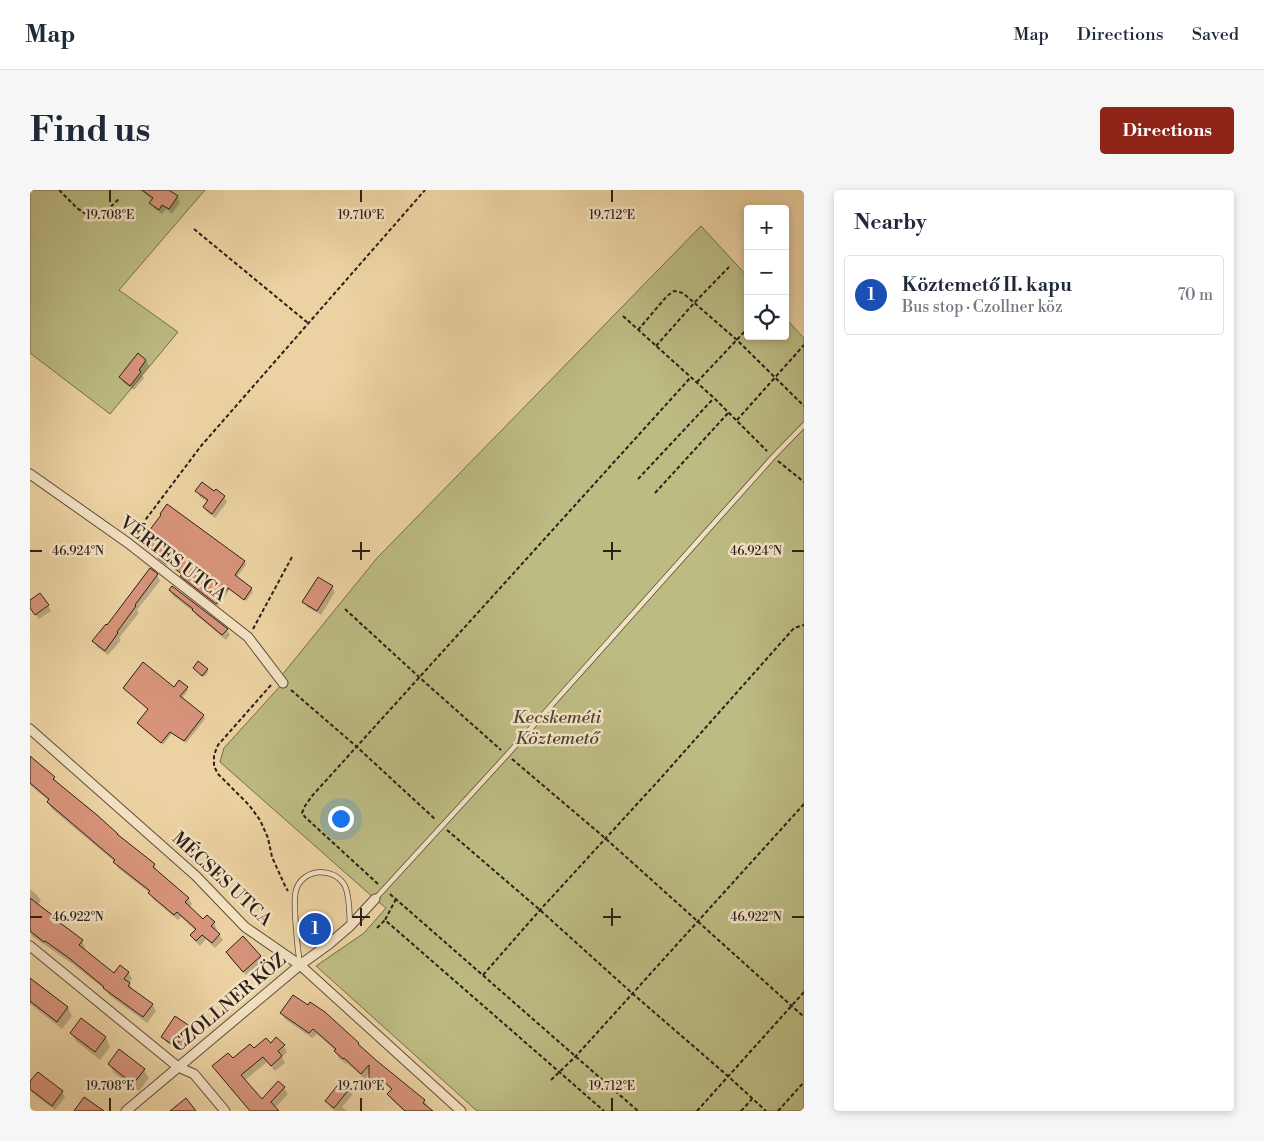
<!DOCTYPE html>
<html lang="en">
<head>
<meta charset="utf-8">
<style>
  body { margin:0; font-family:"Libre Bodoni",serif; background:#f6f6f7; color:#1f2937 }
  .controls { position:absolute; right:15px; top:15px; display:grid; overflow:hidden; border-radius:5px; box-shadow:0 2px 8px #0003 }
  .controls button { width:45px; height:45px; display:grid; place-items:center; padding:0; border:0; border-bottom:1px solid #e0e1e3; background:#fff; color:#1f2937; font:25px sans-serif }
  .you { position:absolute; left:310px; top:628px; width:18px; height:18px; margin:-12px; border:4px solid #fff; border-radius:50%; background:#1a73e8; box-shadow:0 0 0 8px #1a73e833 }
  .badge { display:grid; place-items:center; width:32px; height:32px; border-radius:50%; background:#8f2418; color:#fff; font-size:16px; font-weight:700 }
  .pin { position:absolute; translate:-50% -50%; border:2px solid #fff; box-shadow:0 1px 5px #0006 }
  .list { margin:0; padding:0; list-style:none }
  h2 { display:flex; justify-content:space-between; align-items:center; height:65px; margin:0; padding:0 20px; font-size:21px }
  h2 small { font-size:16px; font-weight:400; color:#747a83 }
  .list li { display:grid; grid-template-columns:32px 1fr auto; gap:15px; align-items:center; box-sizing:border-box; height:80px; margin:0 10px 10px; padding:0 10px; border:1px solid #e0e1e3; border-radius:5px }
  .list b { display:block; font-size:19px; white-space:nowrap }
  .list p { margin:0; font-size:16px; white-space:nowrap; color:#747a83 }
  .list em { font-size:16px; font-style:normal; color:#747a83 }
  .icon { flex:none; width:28px; height:28px; fill:none; stroke:currentColor; stroke-width:2; stroke-linecap:round; stroke-linejoin:round }
  .map { position:relative; flex:none; width:774px; height:921px; overflow:hidden; border-radius:5px }
  header { display:flex; align-items:center; gap:30px; box-sizing:border-box; height:70px; padding:0 25px; background:#fff; border-bottom:1px solid #e0e1e3 }
  header strong { font-size:24px }
  nav { display:flex; gap:28px; margin-inline-start:auto; font-size:18px }
  .intro { display:flex; align-items:center; justify-content:space-between; box-sizing:border-box; height:120px; padding:0 30px }
  h1 { margin:0; font-size:35px }
  .button { padding:12px 22px; border-radius:5px; background:#8f2418; color:#fff; font-size:18px; font-weight:700 }
  main { display:flex; gap:30px; padding:0 30px }
  aside { flex:1; background:#fff; border-radius:5px; box-shadow:0 2px 8px #0003 }
  .map>svg:first-child { display:block }
  .green { fill:#bcbb82; stroke:#746d4e }
  .shadow { fill:#0003 }
  .building { fill:#d8947b; stroke:#2b1f1a }
  .lines { fill:none; stroke-linecap:round; stroke-linejoin:round }
  .lane-casing { stroke:#5b4c3c; stroke-width:6 }
  .street-casing { stroke:#5b4c3c; stroke-width:11 }
  .path { stroke:#2b1f1a; stroke-width:2; stroke-dasharray:4 2.5; stroke-linecap:butt }
  .lane { stroke:#f3e2c3; stroke-width:4.5 }
  .street { stroke:#f3e2c3; stroke-width:9 }
  .ticks { fill:none; stroke:#2b1f1a; stroke-width:2 }
  .labels { text-anchor:middle; dominant-baseline:central; stroke-width:5; stroke-linejoin:round; paint-order:stroke }
  .street-label { font-size:18px; fill:#2b1f1a; stroke:#f3e2c3 }
  .park-label { font-size:18px; font-style:italic; fill:#4f4634; stroke:#f3e2c3 }
  .ticks-label { font-size:12px; text-anchor:middle; fill:#2b1f1a; stroke:#f3e2c3; stroke-width:5; stroke-linejoin:round; paint-order:stroke }
</style>
</head>
<body>
<header>
<strong>Map</strong>
<nav><a>Map</a><a>Directions</a><a>Saved</a></nav>
</header>
<div class="intro"><h1>Find us</h1><a class="button">Directions</a></div>
<main>
<div class="map">
<svg width="774" height="921" viewBox="0 0 774 921">
  <rect width="100%" height="100%" fill="#ecd2a2"/>
  <filter id="stains"><feTurbulence type="fractalNoise" baseFrequency=".004" numOctaves="4"/><feColorMatrix values="0 0 0 0 .2 0 0 0 0 .09 0 0 0 0 .02 0 0 0 .5 -.17"/></filter>
  <radialGradient id="worn" r=".72"><stop offset=".6" stop-color="#630" stop-opacity="0"/><stop offset="1" stop-color="#630" stop-opacity=".3"/></radialGradient>
  <g class="green">
    <polygon points="0,0 175,0 89,100 148,142 80,224 0,163"/>
    <polygon points="671,36 718,87 718,146 755,146 755,128 774,148 774,921 447,921 286,776 334,743 356,718 345,709 190,572 194,558 253,493 257,491 252,485 347,368"/>
  </g>
  <g class="shadow">
    <polygon points="110,0 139,0 147,7 150,12 142,24 136,19 132,24 124,18 121,13 123,10"/>
    <polygon points="109,165 116,171 119,176 112,185 114,188 104,200 94,193 91,187"/>
    <polygon points="167,301 184,303 194,307 197,312 185,328 177,322 174,317 178,312 170,307"/>
    <polygon points="137,316 214,372 216,375 206,388 221,399 223,402 216,411 200,399 188,416 153,388 152,386 153,384 139,374 137,376 131,371 130,368 113,356 112,353"/>
    <polygon points="127,385 130,391 107,420 109,423 89,448 91,450 78,465 67,457 64,451"/>
    <polygon points="302,397 305,402 291,425 277,417 274,412"/>
    <polygon points="140,400 197,440 200,445 196,450 166,425 164,422 143,406"/>
    <polygon points="0,412 18,415 21,421 9,429 0,417"/>
    <polygon points="166,480 177,480 178,482 174,487"/>
    <polygon points="94,498 157,498 158,500 152,509 173,526 175,529 156,553 142,543 133,555 110,536 108,533 119,520 96,500"/>
    <polygon points="0,568 24,588 27,593 124,675 127,681 126,682 158,708 162,714 159,717 173,730 177,727 184,733 187,739 185,741 189,745 193,750 185,758 176,749 170,756 165,751 161,746 166,741 151,727 148,730 136,720 123,709 120,703 88,678 85,672 21,618 18,612 19,611 0,595"/>
    <polygon points="0,699 7,705 11,711 7,715 52,751 55,758 54,760 84,785 98,782 102,789 99,793 103,801 122,814 126,821 117,833 79,805 77,801 44,775 2,746 0,742"/>
    <polygon points="197,762 230,766 233,772 217,786 200,768"/>
    <polygon points="0,788 38,818 42,826 32,839 0,814"/>
    <polygon points="252,824 328,853 331,859 394,911 398,916 397,917 401,921 374,921 362,910 358,905 362,900 353,892 347,899 344,896 340,890 340,882 335,889 317,873 316,874 308,867 306,861 287,844 282,848 255,829"/>
    <polygon points="51,830 76,848 80,857 70,870 46,851 41,843"/>
    <polygon points="163,840 166,845 158,857 154,854 149,861 136,852 133,847"/>
    <polygon points="241,855 254,856 257,862 252,867 255,873 245,881 237,872 214,891 232,911 249,893 254,898 258,904 245,918 247,921 220,921 187,882 184,876"/>
    <polygon points="79,874 114,880 119,888 109,901 84,883"/>
    <polygon points="0,893 32,902 35,907 25,920 1,902"/>
    <polygon points="319,899 322,905 312,917 317,921 305,921 300,917 297,911"/>
  </g>
  <g class="building">
    <polygon points="112,0 139,0 148,6 139,19 132,15 129,20 119,13 123,8"/>
    <polygon points="108,163 116,170 109,180 111,182 100,196 89,187"/>
    <polygon points="172,292 184,301 186,299 195,306 182,324 173,317 178,310 165,301"/>
    <polygon points="137,314 215,371 205,385 222,398 214,410 198,398 186,414 150,386 152,384 137,373 136,374 128,368 129,367 110,353 131,325 130,324"/>
    <polygon points="120,378 128,384 105,415 106,416 87,442 88,443 75,461 62,451 76,434 77,435"/>
    <polygon points="288,387 303,396 287,421 272,412"/>
    <polygon points="142,396 198,439 192,445 162,420 163,419 139,400"/>
    <polygon points="10,403 19,415 5,425 0,418 0,410"/>
    <polygon points="168,471 178,479 172,486 163,478"/>
    <polygon points="113,472 144,497 149,490 158,497 150,506 174,525 154,551 140,542 131,553 107,533 118,519 93,498"/>
    <polygon points="0,566 25,587 23,589 67,625 88,644 87,644 125,674 123,677 159,708 155,712 173,729 177,725 185,732 181,736 190,744 182,753 172,745 166,751 160,745 166,739 147,722 144,725 118,703 120,701 83,672 85,670 17,612 19,609 0,593"/>
    <polygon points="0,708 30,731 29,732 53,750 49,755 84,783 90,775 99,782 94,789 100,793 98,796 123,814 113,827 73,798 74,797 39,768 15,751 14,752 0,741"/>
    <polygon points="213,746 231,766 213,782 196,762"/>
    <polygon points="0,788 38,817 27,832 0,811"/>
    <polygon points="263,805 278,815 280,812 295,822 329,853 328,854 347,871 395,910 393,913 403,921 375,921 357,904 362,899 349,887 344,894 339,890 339,875 331,884 314,868 313,869 304,861 306,859 283,839 279,843 250,823"/>
    <polygon points="145,826 164,839 155,853 150,850 146,857 131,847"/>
    <polygon points="51,828 76,847 65,862 40,843"/>
    <polygon points="246,847 255,855 248,861 252,866 241,876 233,867 211,885 232,909 248,891 255,897 241,912 249,921 220,921 182,876 198,863 203,868 220,854 224,858 236,848 241,853"/>
    <polygon points="89,859 115,879 103,894 78,874"/>
    <polygon points="8,882 33,901 22,916 0,899 0,891"/>
    <polygon points="311,891 320,898 304,918 295,911"/>
    <polygon points="54,907 74,921 44,921"/>
    <polygon points="156,908 166,921 140,921"/>
  </g>
  <g class="lines">
    <g class="lane-casing">
      <g id="lane">
        <polyline points="345,709 477,565 743,267 774,235"/>
        <path d="M270,773C267,757 266,740 265,723C265,716 264,708 266,700C273,678 304,676 315,696C320,707 319,722 320,734"/>
      </g>
    </g>
    <g class="street-casing">
      <g id="street">
        <polyline points="0,284 98,353 218,447 253,493"/>
        <polyline points="0,539 166,686 215,737 270,775 431,921"/>
        <polyline points="0,756 148,877 164,884 195,921"/>
        <polyline points="96,921 270,775 299,754 320,736 345,709"/>
      </g>
    </g>
    <g class="path">
      <polyline points="29,0 47,18 60,27 74,23 90,8"/>
      <polyline points="0,1 1,0"/>
      <polyline points="164,39 278,133"/>
      <polyline points="593,126 684,208 737,261"/>
      <polyline points="608,140 637,106 644,101 653,103 707,150 774,216"/>
      <polyline points="626,156 665,112 699,77"/>
      <polyline points="667,192 718,138"/>
      <polyline points="707,230 774,155"/>
      <polyline points="748,271 774,292"/>
      <polyline points="608,289 683,209"/>
      <polyline points="625,303 699,222"/>
      <polyline points="104,345 171,256 395,0"/>
      <polyline points="315,419 389,487 471,560"/>
      <polyline points="223,439 262,367"/>
      <polyline points="241,495 188,555 184,565 184,576 188,584 219,615 230,630 238,648 242,667 256,698 258,701"/>
      <polyline points="261,500 327,557 406,630"/>
      <polyline points="482,569 575,648 774,827"/>
      <polyline points="417,640 510,720 603,804 699,887 736,921"/>
      <polyline points="348,694 275,627 272,623 275,616 282,606 661,187"/>
      <polyline points="360,704 608,921"/>
      <polyline points="366,709 355,730 574,921"/>
      <polyline points="347,738 355,730"/>
      <polyline points="453,785 510,720 630,589 764,438 774,435"/>
      <polyline points="521,890 546,866 774,614"/>
      <polyline points="667,921 774,802"/>
      <polyline points="711,921 722,909"/>
      <polyline points="748,921 774,892"/>
    </g>
    <use href="#lane" class="lane"/>
    <use href="#street" class="street"/>
  </g>
  <path class="ticks" d="M80,0V12M331,0V12M582,0V12M331,352V370M582,352V370M0,361H12M322,361H340M573,361H591M762,361H774M331,718V736M582,718V736M0,727H12M322,727H340M573,727H591M762,727H774M80,908V921M331,908V921M582,908V921"/>
  <g class="labels">
    <g class="street-label">
      <text transform="translate(143 369) rotate(37)">VÉRTES UTCA</text>
      <text transform="translate(192 689) rotate(43)">MÉCSES UTCA</text>
      <text transform="translate(199 813) rotate(-40)">CZOLLNER KÖZ</text>
    </g>
    <g class="park-label">
      <text x="527" y="527">Kecskeméti<tspan x="527" dy="21">Köztemető</tspan></text>
    </g>
  </g>
  <g class="ticks-label">
    <text x="80" y="29">19.708°E</text>
    <text x="331" y="29">19.710°E</text>
    <text x="582" y="29">19.712°E</text>
    <text x="48" y="365">46.924°N</text>
    <text x="726" y="365">46.924°N</text>
    <text x="48" y="731">46.922°N</text>
    <text x="726" y="731">46.922°N</text>
    <text x="80" y="900">19.708°E</text>
    <text x="331" y="900">19.710°E</text>
    <text x="582" y="900">19.712°E</text>
  </g>
  <rect width="100%" height="100%" filter="url(#stains)"/>
  <rect width="100%" height="100%" fill="url(#worn)"/>
</svg>
<div class="controls">
<button>+</button>
<button>−</button>
<button><svg class="icon" aria-label="locate" viewBox="0 0 24 24"><circle cx="12" cy="12" r="6"/><path d="M12 2v4M12 18v4M2 12h4M18 12h4"/></svg></button>
</div>
<div class="you"></div>
<div class="pin badge" style="left:285px;top:739px;background:#1a4fb4">1</div>
</div>
<aside>
<h2>Nearby<small></small></h2>
<ul class="list">
<li><span class="badge" style="background:#1a4fb4">1</span><div><b>Köztemető II. kapu</b><p>Bus stop · Czollner köz</p></div><em>70 m</em></li>
</ul>
</aside>
</main>
</body>
</html>
